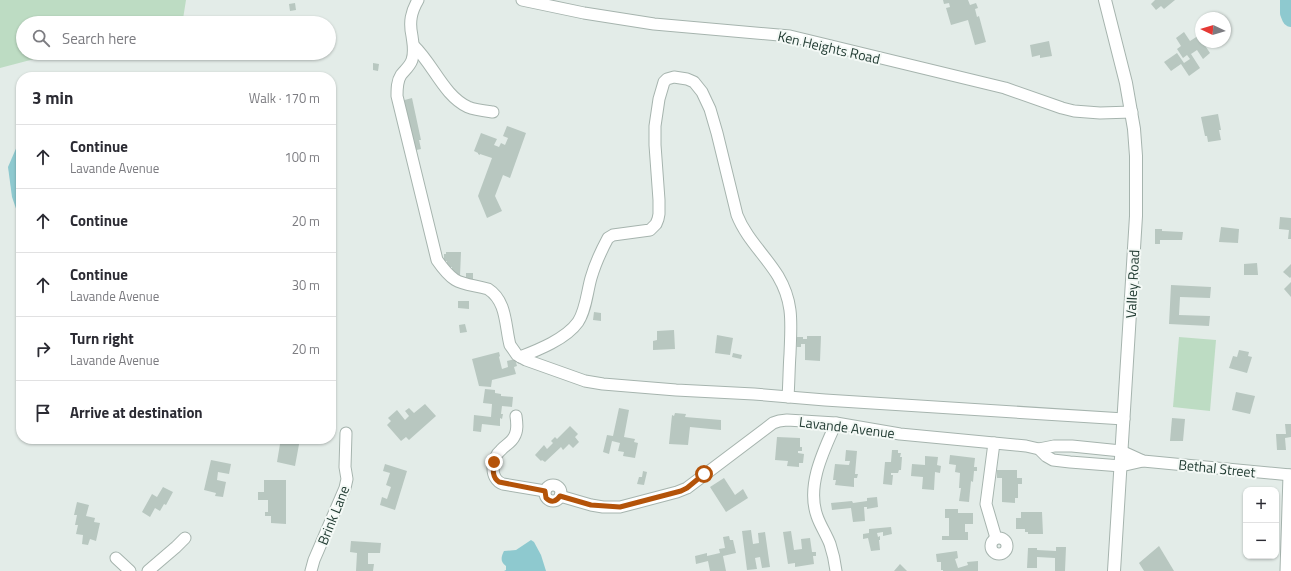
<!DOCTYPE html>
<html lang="en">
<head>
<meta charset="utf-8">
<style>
  body { margin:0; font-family:"Titillium Web",sans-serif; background:#f2f2f3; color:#2b2b33 }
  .controls { position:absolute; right:12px; bottom:12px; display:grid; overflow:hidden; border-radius:8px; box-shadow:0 1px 3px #0004 }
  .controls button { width:36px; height:36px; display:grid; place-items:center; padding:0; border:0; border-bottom:1px solid #e1e1e2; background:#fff; color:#2b2b33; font:20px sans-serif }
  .compass { position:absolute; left:1195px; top:12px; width:36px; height:36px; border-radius:50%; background:#fff; box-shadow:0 1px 3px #0004; rotate:274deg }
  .stop { position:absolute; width:12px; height:12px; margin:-9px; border:3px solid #b45309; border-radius:50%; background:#fff }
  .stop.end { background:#b45309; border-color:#fff; box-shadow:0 1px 4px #0008 }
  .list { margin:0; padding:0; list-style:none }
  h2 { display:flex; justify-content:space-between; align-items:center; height:52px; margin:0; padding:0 16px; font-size:17px }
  h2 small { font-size:13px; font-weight:400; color:#7c7c81 }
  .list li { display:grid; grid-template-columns:26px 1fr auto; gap:12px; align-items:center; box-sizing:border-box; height:64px; padding:0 16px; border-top:1px solid #e1e1e2 }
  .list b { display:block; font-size:15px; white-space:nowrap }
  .list p { margin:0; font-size:13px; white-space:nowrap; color:#7c7c81 }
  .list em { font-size:13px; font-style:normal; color:#7c7c81 }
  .icon { flex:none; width:22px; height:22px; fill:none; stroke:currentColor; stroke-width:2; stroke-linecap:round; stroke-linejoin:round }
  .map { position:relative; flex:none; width:1291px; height:571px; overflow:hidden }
  .search { position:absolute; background:#fff; box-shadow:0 1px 3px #0004; left:16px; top:16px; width:320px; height:44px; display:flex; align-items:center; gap:10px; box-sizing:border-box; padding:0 14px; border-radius:22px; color:#7c7c81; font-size:15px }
  .panel { position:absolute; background:#fff; box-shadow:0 1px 3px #0004; left:16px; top:72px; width:320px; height:372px; border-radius:16px }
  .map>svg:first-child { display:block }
  .green { fill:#bddcc3 }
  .water { fill:#8ec9cf }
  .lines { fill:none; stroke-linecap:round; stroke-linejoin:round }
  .river { stroke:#8ec9cf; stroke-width:18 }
  .building { fill:#b8c7c0 }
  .minor-casing { stroke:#a6b4ae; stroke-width:13 }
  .tertiary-casing { stroke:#a6b4ae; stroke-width:14 }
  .minor { stroke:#fff; stroke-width:11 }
  .tertiary { stroke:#fff; stroke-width:12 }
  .route { stroke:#b45309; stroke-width:5 }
  .labels { text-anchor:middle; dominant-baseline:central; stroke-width:4; stroke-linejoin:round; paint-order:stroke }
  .street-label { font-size:14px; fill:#233d34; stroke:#f4f9f6 }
</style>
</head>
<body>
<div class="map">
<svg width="1291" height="571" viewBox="0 0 1291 571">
  <rect width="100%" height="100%" fill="#e3ece8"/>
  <g class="green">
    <polygon points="0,0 186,0 183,19 169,23 23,23 23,53 57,53 0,68"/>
    <polygon points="1179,337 1216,340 1210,411 1173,407"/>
  </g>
  <g class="water">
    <polygon points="21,137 21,223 12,197 8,167"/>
    <path d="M531,540L534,542L541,555L546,571H504L506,570V566C500,562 501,557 504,551L516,550Z"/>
  </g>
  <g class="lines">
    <polyline class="river" points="1289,0 1289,13 1291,18"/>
  </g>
  <g class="building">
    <polygon points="943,0 968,0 970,5 976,3 978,8 975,9 977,17 979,16 986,42 975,45 968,20 951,25 946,8 950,7 949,3 944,4"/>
    <polygon points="1155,0 1175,0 1164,9 1161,6 1156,10 1151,4"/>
    <polygon points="295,3 296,10 290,11 289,4"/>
    <polygon points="1184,32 1190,41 1201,34 1201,42 1207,42 1204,44 1210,53 1203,59 1197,50 1191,54 1200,68 1189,76 1181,64 1171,71 1164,62 1177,53 1184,63 1190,59 1187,55 1183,58 1177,49 1181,46 1176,38"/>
    <polygon points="1049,41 1052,56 1040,58 1040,55 1032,57 1030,45"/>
    <polygon points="373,63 379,64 378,71 373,70"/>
    <polygon points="412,98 421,140 419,140 421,149 412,151 401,101"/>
    <polygon points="1218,114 1221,130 1219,130 1221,140 1208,142 1207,136 1205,136 1201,117"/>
    <polygon points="507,126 526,133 510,178 503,175 495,196 502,211 487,218 478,196 492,158 480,154 480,155 478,154 478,153 474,151 481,133 497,139 494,145 499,147 501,143 505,145 508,138 503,136"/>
    <polygon points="1280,217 1291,218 1291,239 1288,239 1289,230 1279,229"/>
    <polygon points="1221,227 1239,229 1238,243 1219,242"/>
    <polygon points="1155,229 1162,229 1162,231 1183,232 1182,240 1160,240 1160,244 1155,244"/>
    <polygon points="446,252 461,252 460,276 452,276 452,267 447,267 447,261 444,261 444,254 446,254"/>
    <polygon points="1257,263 1258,275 1244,275 1244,264"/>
    <polygon points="1291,264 1291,277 1290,278 1283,272"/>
    <rect x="466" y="273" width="7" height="7"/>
    <polygon points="1291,282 1291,297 1284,289"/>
    <polygon points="1171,285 1211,287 1210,298 1180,297 1179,315 1210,316 1209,326 1169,324"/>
    <polygon points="458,301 469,301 469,309 458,308"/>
    <polygon points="594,312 601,313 601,321 593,320"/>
    <polygon points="465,324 467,332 460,333 459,325"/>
    <polygon points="674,330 675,349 653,350 653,341 657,340 657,331"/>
    <polygon points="717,335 733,338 730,355 715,353"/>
    <polygon points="807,336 821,336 820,361 805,360 805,344 801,344 801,347 797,347 797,337 803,337 803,339 807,339"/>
    <polygon points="1239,350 1249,352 1248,356 1252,357 1247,373 1229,368 1233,356 1237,357"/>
    <polygon points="499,352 500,356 499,357 502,369 508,367 507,361 515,359 517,366 514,367 516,374 492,380 491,387 479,386 472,359"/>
    <polygon points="733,353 742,355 741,359 732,357"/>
    <polygon points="485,389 495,390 495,393 501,394 501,396 513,397 512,407 502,406 501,414 503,414 502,419 500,418 500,426 482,424 481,432 473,431 474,415 491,417 492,404 483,403"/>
    <polygon points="1236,392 1255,396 1250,414 1232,410"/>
    <polygon points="425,404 436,416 409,440 406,437 401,441 387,425 391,421 388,418 397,410 405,420 409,416 405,411 409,408 414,413"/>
    <polygon points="619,408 629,410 624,437 635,439 634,442 638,443 635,458 623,456 624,452 618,451 620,443 612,441 609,454 603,452 607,435 613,436"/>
    <polygon points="675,413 686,414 685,417 721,420 721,430 690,427 688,445 669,444 672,415 674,416"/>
    <polygon points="1172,418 1185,419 1183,441 1170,441"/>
    <polygon points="1285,424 1291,424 1291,437 1285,438 1286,450 1277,450 1276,434 1286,434"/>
    <polygon points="570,426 578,434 575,437 579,442 573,448 569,444 563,450 561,447 545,462 542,460 541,461 535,455 544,445 547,449 553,443 551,441 555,437 557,439"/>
    <polygon points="777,437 800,438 800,447 802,447 802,451 798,451 798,453 804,454 803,463 799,463 799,467 787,466 788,461 775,460"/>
    <polygon points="273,439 300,439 295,466 277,462 280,444 273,443"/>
    <polygon points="846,450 857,451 855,474 858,474 857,478 854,478 854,487 835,485 836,480 833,480 835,464 849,465 850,461 845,461"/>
    <polygon points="892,450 898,450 898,453 901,453 900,457 902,457 901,470 899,470 898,473 891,473 891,475 893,475 892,485 883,484 885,462 891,462"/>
    <polygon points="950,455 975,458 974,467 977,467 977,471 974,471 973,482 971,481 969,502 959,501 961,488 959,488 960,473 955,472 956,465 949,464"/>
    <polygon points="925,456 938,457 937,465 941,466 940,473 935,472 934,490 922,489 923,477 911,476 912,464 925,465"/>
    <polygon points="211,460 231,464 229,474 218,472 217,480 226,482 223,497 215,496 216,493 204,490"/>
    <polygon points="385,464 407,471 395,510 380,505 382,497 387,499 391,487 386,485 390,473 383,471"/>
    <polygon points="997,470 1017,470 1017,478 1022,478 1022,484 1018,484 1018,498 1015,498 1015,503 1002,502 1002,478 997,478"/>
    <polygon points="643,471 647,472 644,485 637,484 639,477 642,477"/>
    <polygon points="724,478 735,495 743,489 748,498 726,512 710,487"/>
    <polygon points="264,480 286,480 286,524 271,523 271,516 265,516 265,512 268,512 268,500 258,500 258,492 264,492"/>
    <polygon points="163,487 173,492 166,505 164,504 160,511 155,508 150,517 142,512 152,494 157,497"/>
    <polygon points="877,497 878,507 867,509 867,507 864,507 865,521 853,522 851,508 832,510 831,503 852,501 853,503 867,501 867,498"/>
    <polygon points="77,502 89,505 86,516 95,518 94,522 100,523 96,541 90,539 88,545 82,544 83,535 76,534 78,525 75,525 77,515 74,515"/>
    <polygon points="945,509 958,509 958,513 973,513 973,524 965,524 965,532 968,532 968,540 942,540 942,536 949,536 949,518 945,518"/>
    <polygon points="1021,512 1042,512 1043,534 1028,534 1028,532 1025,532 1025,529 1016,529 1016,518 1021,518"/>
    <polygon points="891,527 892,534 883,536 883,532 877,533 878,537 880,536 880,540 879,540 880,550 871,551 868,538 863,539 863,534 869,533 869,529"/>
    <polygon points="751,530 753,544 759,543 758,533 765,532 770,567 762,568 760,557 755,558 757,569 747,570 742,531"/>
    <polygon points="791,531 794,550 802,549 801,539 810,538 812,552 816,552 816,556 813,556 814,564 795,567 795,563 788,564 783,532"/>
    <polygon points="729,536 730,540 733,540 736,553 723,556 726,571 710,571 708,561 696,564 695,556 707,553 707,556 720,553 719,549 725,548 723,537"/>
    <polygon points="351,541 381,543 380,553 368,553 368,564 374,564 373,571 356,571 357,553 350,552"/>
    <polygon points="1159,546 1174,571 1144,571 1139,563"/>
    <polygon points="1056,547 1066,547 1065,571 1055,571 1055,558 1037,557 1037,568 1027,568 1028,548 1037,548 1037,550 1056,551"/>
    <polygon points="957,551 958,558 955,559 958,568 968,565 967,562 978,561 978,571 943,571 943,570 941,570 941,562 937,562 936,554"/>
    <polygon points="900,564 907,571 894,571"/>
  </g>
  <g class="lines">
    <g class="minor-casing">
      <g id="minor">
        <path d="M418,0C411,12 409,22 412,36C413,44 415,51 412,60C410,66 405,70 401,75C397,81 397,89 397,96L437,260C455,286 460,282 488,289C507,301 505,326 510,345L517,355L526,360L585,381L603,384L676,390L754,394L825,400L1124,419"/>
        <polyline points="522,0 584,13 654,24 790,36 1005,88 1062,108 1074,111 1100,113 1132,112"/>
        <path d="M414,46C433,64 444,96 468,107C475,110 485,111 493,112"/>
        <path d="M520,357C538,350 566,339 578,322C586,310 587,292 591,278C595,264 601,251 608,238L613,235L650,230L656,224L658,219L659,214V200L655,145V126L659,99L664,82L667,79L674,77L687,79L694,82L702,92L710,109L717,133L737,215C746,238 765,255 778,276C794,303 791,324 790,354C789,368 789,382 788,397"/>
        <path d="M516,416C517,423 518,431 514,437C511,443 505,445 501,450C491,458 489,479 503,484L545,491"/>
        <path d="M836,423C824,450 806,485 817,516C820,525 826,534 830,544C833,553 835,562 836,571"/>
        <polyline points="994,443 986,504 996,538"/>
        <polyline points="1039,449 1054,446 1072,446 1121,451 1143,461 1291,475"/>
        <circle cx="553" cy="493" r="8"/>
        <polyline points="560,496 591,505 603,507 620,507 677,492 687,488 773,423 779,421 787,420 836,423 900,434 1026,446 1039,449 1046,456 1053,460 1070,462 1121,466 1143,461"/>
        <circle cx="999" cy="546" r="8"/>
        <polyline points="116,558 130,571"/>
        <polyline points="148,571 176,547 185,538"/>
        <polyline points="311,571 314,560 345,488 347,479 345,467 346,433"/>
        <polyline points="1286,571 1289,475"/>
      </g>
    </g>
    <g class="tertiary-casing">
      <polyline id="tertiary" points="1105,0 1126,83 1134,129 1136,156 1136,216 1114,571"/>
    </g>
    <use href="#minor" class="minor"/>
    <use href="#tertiary" class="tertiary"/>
  </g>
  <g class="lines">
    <path class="route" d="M494,462C493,470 492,477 499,482L545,491L546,498C551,503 556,502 560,496L591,505L620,507L681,491L687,488L704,474"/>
  </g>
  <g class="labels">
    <g class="street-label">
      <text transform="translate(829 47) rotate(13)">Ken Heights Road</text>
      <text transform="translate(1132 284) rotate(-87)">Valley Road</text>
      <text transform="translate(847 427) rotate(7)">Lavande Avenue</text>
      <text transform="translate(1217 468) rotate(6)">Bethal Street</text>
      <text transform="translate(333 515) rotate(-68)">Brink Lane</text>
    </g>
  </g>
</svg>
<div class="controls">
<button>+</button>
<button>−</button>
</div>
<svg class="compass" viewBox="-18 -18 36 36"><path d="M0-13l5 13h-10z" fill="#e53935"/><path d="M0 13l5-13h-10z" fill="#7c7c81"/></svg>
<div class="stop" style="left:704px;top:474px"></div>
<div class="stop end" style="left:494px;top:462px"></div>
<div class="search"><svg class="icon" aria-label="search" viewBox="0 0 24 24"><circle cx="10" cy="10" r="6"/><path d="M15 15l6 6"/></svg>Search here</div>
<section class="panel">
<h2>3 min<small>Walk · 170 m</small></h2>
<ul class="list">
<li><svg class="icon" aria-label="ahead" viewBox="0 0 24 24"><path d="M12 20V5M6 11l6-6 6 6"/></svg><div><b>Continue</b><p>Lavande Avenue</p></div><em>100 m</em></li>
<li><svg class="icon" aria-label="ahead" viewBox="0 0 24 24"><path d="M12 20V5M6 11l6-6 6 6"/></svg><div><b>Continue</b></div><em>20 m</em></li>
<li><svg class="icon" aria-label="ahead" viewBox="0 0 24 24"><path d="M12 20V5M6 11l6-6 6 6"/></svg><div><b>Continue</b><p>Lavande Avenue</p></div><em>30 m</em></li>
<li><svg class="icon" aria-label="right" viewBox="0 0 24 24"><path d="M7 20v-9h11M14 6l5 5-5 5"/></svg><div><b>Turn right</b><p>Lavande Avenue</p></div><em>20 m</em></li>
<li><svg class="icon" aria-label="arrive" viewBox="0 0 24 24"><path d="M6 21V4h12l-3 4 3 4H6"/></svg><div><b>Arrive at destination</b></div></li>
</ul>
</section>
</div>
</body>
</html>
